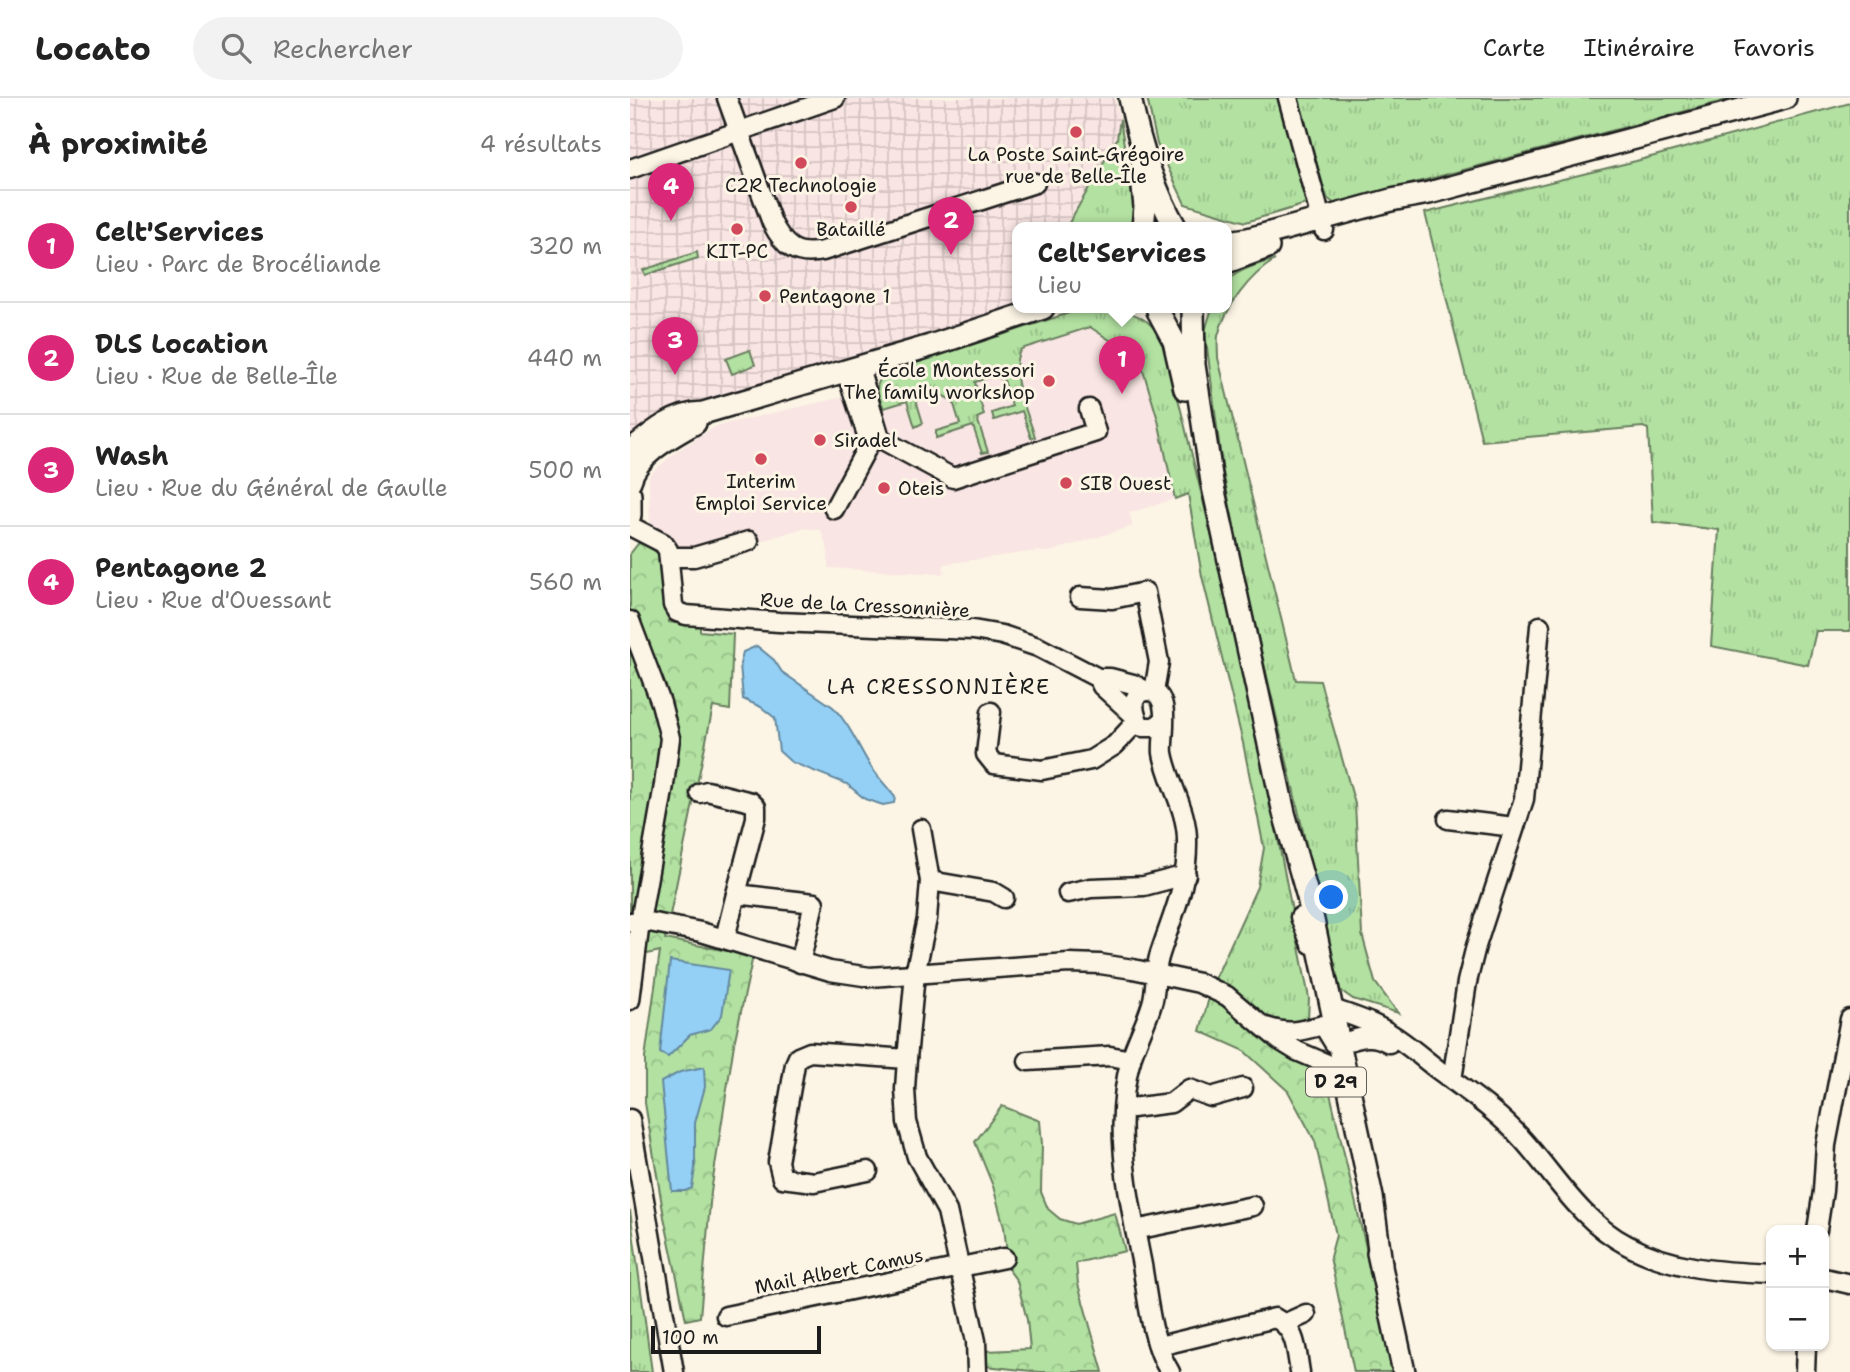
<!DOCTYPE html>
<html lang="fr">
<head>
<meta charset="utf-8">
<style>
  body { margin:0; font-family:"Shantell Sans",sans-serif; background:#f2f2f2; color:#222 }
  .controls { position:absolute; right:21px; bottom:21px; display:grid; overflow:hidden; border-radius:14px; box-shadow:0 2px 5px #0004 }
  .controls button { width:63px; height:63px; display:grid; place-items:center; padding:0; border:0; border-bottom:2px solid #e0e0e0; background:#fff; color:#222; font:35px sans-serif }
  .scale { position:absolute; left:21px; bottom:18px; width:170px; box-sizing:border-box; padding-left:7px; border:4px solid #1c1c1c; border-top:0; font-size:19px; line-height:24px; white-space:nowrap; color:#1c1c1c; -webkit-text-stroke:5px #fcf5e5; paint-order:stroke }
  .you { position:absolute; left:702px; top:800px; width:24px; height:24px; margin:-18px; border:5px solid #fff; border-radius:50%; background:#1a73e8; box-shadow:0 0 0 10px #1a73e833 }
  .badge { display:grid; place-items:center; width:46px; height:46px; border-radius:50%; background:#db2777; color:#fff; font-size:23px; font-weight:700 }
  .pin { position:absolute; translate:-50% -58px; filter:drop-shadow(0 2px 4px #0008) }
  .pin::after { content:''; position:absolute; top:37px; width:24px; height:21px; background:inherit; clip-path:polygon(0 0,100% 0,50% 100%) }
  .popup { position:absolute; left:382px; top:124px; width:220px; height:91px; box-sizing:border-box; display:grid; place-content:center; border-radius:14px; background:#fff; filter:drop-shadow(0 2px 5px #0005); font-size:23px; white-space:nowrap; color:#767676 }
  .popup b { font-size:26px; color:#222 }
  .popup::after { content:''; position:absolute; left:50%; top:100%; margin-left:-14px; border:14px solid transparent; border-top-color:#fff }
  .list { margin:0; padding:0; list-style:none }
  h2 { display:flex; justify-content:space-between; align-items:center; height:91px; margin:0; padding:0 28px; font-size:30px }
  h2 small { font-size:23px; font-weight:400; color:#767676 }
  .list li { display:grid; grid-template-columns:46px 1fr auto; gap:21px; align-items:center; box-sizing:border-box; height:112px; padding:0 28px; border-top:2px solid #e0e0e0 }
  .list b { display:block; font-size:26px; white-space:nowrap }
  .list p { margin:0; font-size:23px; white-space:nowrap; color:#767676 }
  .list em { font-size:23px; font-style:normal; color:#767676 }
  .icon { flex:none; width:38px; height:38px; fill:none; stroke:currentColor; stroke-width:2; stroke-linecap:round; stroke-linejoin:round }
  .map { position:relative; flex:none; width:1220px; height:1274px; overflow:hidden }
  header { display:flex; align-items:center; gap:42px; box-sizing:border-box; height:98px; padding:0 35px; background:#fff; border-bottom:2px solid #e0e0e0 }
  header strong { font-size:33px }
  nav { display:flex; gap:38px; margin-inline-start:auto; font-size:24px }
  .search { width:490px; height:63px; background:#f2f2f2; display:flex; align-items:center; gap:18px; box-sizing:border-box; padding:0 24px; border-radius:38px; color:#767676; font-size:26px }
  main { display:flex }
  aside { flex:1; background:#fff }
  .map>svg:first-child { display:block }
  .built { fill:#f9e5e3 }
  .industrial { fill:url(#industrial-grid) }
  .grass { fill:url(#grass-tufts); stroke:#677e5e; stroke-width:2 }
  .forest { fill:url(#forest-crowns); stroke:#677e5e; stroke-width:2 }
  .water { fill:#94d0f5; stroke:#64889e; stroke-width:2 }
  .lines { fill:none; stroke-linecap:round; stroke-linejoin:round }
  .minor-casing { stroke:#1c1c1c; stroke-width:23 }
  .major-casing { stroke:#1c1c1c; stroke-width:26 }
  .minor { stroke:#fcf5e5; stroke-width:18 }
  .major { stroke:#fcf5e5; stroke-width:21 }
  .poi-dot { fill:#d1495b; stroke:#fcf5e5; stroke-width:2.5 }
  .labels { text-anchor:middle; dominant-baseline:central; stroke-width:6; stroke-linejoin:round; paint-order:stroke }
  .shield { fill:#fcf5e5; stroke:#5f5d58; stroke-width:2 }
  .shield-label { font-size:18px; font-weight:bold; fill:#1c1c1c }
  .poi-label { font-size:19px; fill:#1c1c1c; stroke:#fcf5e5 }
  .street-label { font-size:19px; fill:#1c1c1c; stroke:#fcf5e5 }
  .neighbourhood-label { font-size:21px; letter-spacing:2px; fill:#1c1c1c; stroke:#fcf5e5 }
</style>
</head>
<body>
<header>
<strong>Locato</strong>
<div class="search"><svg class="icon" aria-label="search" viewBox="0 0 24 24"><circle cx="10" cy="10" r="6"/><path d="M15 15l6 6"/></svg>Rechercher</div>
<nav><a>Carte</a><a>Itinéraire</a><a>Favoris</a></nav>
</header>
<main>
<aside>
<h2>À proximité<small>4 résultats</small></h2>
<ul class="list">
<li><span class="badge">1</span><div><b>Celt'Services</b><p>Lieu · Parc de Brocéliande</p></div><em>320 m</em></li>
<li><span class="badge">2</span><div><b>DLS Location</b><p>Lieu · Rue de Belle-Île</p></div><em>440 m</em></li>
<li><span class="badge">3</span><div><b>Wash</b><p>Lieu · Rue du Général de Gaulle</p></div><em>500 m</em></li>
<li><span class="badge">4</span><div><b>Pentagone 2</b><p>Lieu · Rue d'Ouessant</p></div><em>560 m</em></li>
</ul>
</aside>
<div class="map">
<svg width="1220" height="1274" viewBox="0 0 1220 1274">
  <defs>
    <pattern id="industrial-grid" width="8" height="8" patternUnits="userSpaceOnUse" patternTransform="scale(1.75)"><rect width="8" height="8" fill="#f9e5e3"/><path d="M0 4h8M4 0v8" fill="none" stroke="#d5c4c2"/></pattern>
    <pattern id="grass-tufts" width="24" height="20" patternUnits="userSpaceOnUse" patternTransform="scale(1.75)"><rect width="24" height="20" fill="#b2e1a1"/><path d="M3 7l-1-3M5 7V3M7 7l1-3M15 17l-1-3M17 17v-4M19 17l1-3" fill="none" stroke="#98c08a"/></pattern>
    <pattern id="forest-crowns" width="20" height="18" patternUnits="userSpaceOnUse" patternTransform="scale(1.75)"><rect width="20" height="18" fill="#b2e1a1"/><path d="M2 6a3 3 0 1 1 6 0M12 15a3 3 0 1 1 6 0" fill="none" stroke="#98c08a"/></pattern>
  </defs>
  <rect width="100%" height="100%" fill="#fcf5e5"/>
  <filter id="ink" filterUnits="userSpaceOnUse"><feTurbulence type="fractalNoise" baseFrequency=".0143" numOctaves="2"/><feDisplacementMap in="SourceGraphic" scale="14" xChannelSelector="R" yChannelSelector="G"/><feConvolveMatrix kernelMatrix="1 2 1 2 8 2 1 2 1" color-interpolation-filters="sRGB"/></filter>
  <g filter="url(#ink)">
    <polygon class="built" points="460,229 510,262 528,322 545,401 499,415 503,428 419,454 407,453 314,466 313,476 198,470 198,453 191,432 173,430 132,443 123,437 64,456 20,430 19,377 47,353 86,328 248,291"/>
    <polygon class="industrial" points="0,0 485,0 490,21 487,41 436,130 387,130 387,207 248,253 63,304 28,319 0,342"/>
    <g class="grass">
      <polygon points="517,0 648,0 676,106 616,124 555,106 527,46"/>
      <polygon points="667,0 1105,0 705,106 697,100"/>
      <polygon points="1220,5 1220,533 1186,533 1178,567 1081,548 1089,432 1023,424 1018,331 1013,329 852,343 795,115 1006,63"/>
      <polygon points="490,21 504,110 502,130 436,130 487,41"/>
      <polygon points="67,154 68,160 15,177 13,172"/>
      <path d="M645,162C621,176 595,209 588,238C587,245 588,253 588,260L666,582L690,583L725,706L732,836L745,884L768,915L723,901L710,892L619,501L592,369L575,233L582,210H597C597,203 595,194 597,187C600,173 633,164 645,162Z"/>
      <path d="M454,210C479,210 505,210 523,229C529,236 533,247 537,255L601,517L633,664L679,900L678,921L669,928L643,923L585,881L627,789L634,750L613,645L572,478L558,396L545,401L528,322L510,262L460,229L391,251C377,273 398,315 405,339L401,340L392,313L364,322L362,315L382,308L374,282L364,278L345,284L354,317L347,320L358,354L352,355L343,328L306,340V333L330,326L323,303L308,295L286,302L293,325L285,329L277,303L254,310C247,296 242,287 256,275Z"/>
      <polygon points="120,252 125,267 102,276 96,261"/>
      <polygon points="0,1112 22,1274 0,1274"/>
    </g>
    <g class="forest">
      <polygon points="11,442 30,457 39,524 70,528 70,533 103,536 100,612 83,609 35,841 123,858 104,946 81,1094 70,1219 56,1222 34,1119 15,1005 15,960 30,853 0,860 0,456"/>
      <polygon points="580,896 686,966 700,995 765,1274 724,1274 700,1159 706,1137 685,1043 658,993 613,952 570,933"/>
      <polygon points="372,1008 410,1023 412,1046 411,1094 418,1111 430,1121 446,1126 485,1115 495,1153 446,1165 448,1186 473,1274 410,1274 356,1268 357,1253 400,1251 397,1222 387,1183 379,1172 374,1129 363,1088 345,1044"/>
    </g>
    <g class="water">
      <path d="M127,548L144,562L152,574L203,609C220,627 228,648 241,669C248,679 257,689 265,699L264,705L253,707L235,701L217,686L161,664L149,653L145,620L131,609L113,601L110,566L113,554Z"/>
      <polygon points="40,863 99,872 92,917 81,931 60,937 38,959 30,955"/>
      <polygon points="74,969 75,989 65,1025 65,1070 62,1090 55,1093 42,1093 31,984 50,974"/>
    </g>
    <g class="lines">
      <g class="minor-casing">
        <g id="minor">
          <path d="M97,0L142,125C154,148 165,159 193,153L405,85"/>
          <polyline points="658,0 694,132"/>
          <polyline points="0,71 205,0"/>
          <polyline points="216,273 238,340 244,341 249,337 229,269"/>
          <polyline points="204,411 240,344 251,341 323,380 466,334 459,311"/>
          <polyline points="0,428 33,445 38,452 43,507 47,514 56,517 149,524 343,532 372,537 408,549 468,580 480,580 503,586 516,593"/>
          <polyline points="40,459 64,459 119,443"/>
          <polyline points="450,499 482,501 515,494 529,564 524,594"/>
          <polyline points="0,523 31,605 40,640 34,687 10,824 0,902"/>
          <polyline points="468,580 472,588 506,619"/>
          <polyline points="361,614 356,656 364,666 412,672 461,662 485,647 507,623"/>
          <path d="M534,623L524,629H512C503,619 498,592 519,593C543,595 531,641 533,655C538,684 557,711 557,742C558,789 542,817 529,859C525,873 526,888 523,902C518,922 507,941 501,961C482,1028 499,1101 512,1167C518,1201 521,1244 540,1274"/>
          <polyline points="70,695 77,693 121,704 126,709 126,720 106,796 184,805 170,865"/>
          <polyline points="818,721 884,729"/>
          <polyline points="291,731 300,783 297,821 285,876 277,961 275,991 277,1024 287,1059 317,1113 346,1243 347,1274"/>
          <polyline points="300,783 364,794 374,800"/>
          <polyline points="438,795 461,790 514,788 556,777"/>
          <polyline points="670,819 681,846"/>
          <polyline points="0,824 19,824 71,834 200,873 240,879 439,865 470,866 503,871 569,885 597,898 649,942 667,953 702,968"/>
          <polyline points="95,840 106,796"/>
          <path d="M702,911C717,916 733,921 747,928C769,939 788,956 807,971C837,993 869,1015 893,1042C927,1080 950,1122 997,1147C1041,1171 1092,1174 1141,1176"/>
          <path d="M636,929C660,937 670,933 693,927L704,945"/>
          <path d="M703,934L710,946C728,940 742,934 759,945"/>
          <polyline points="398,963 480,958 501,962"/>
          <polyline points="822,982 837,884 846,848 894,701 910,528"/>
          <polyline points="494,1011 541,1005 559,991 581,999 613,990"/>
          <polyline points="0,1021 44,1274"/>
          <polyline points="238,1073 184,1084 152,1080 148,1064 165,966 168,959 180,954 277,961"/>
          <polyline points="505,1132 623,1108"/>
          <polyline points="1187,1132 1193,1093 1196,1047 1220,921"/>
          <polyline points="1194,1180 1220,1186"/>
          <polyline points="96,1218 374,1160"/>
          <polyline points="656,1225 676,1216"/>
          <path d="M529,1248L645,1220C667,1231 666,1252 670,1274"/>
          <polyline points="1175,1274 1176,1248"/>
        </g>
      </g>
      <g class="major-casing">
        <g id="major">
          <path d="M500,0C509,43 523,91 546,130"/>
          <polyline points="511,71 515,109 513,130"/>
          <polyline points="597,144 618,141 761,102 799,95 1155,0"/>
          <polyline points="597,164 638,149"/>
          <polyline points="563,210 564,267 582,384 654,715 678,799 742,1099 751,1166"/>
          <polyline points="528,213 544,243 555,291"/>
          <path d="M0,353C22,335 43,316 73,315L300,248L413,210"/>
          <path d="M0,383C7,356 42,338 65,325"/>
          <polyline points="0,397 0,417"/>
          <polyline points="748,1155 774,1274"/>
        </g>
      </g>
      <use href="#minor" class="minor"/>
      <use href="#major" class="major"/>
    </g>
  </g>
  <g class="poi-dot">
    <circle cx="446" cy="34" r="7"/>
    <circle cx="171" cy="65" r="7"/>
    <circle cx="221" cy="109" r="7"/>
    <circle cx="107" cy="131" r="7"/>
    <circle cx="135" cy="198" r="7"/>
    <circle cx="419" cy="283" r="7"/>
    <circle cx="190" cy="342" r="7"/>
    <circle cx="131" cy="361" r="7"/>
    <circle cx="436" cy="385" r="7"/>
    <circle cx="254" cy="390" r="7"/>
  </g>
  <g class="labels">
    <rect class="shield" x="676" y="969.5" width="60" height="29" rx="5"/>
    <g class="shield-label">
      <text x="706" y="984">D 29</text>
    </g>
    <g class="poi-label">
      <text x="446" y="56">La Poste Saint-Grégoire<tspan x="446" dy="22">rue de Belle-Île</tspan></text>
      <text x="171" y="87">C2R Technologie</text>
      <text x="221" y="131">Bataillé</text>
      <text x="107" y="153">KIT-PC</text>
      <text x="149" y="198" text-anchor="start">Pentagone 1</text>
      <text x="405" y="272" text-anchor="end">École Montessori<tspan x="405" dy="22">The family workshop</tspan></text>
      <text x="204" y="342" text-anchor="start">Siradel</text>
      <text x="131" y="383">Interim<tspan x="131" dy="22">Emploi Service</tspan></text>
      <text x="450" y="385" text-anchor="start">SIB Ouest</text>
      <text x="268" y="390" text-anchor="start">Oteis</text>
    </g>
    <g class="street-label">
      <text transform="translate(235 507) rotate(3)">Rue de la Cressonnière</text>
      <text transform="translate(209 1173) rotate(-11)">Mail Albert Camus</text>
    </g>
    <g class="neighbourhood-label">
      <text x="309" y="589">LA CRESSONNIÈRE</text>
    </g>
  </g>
</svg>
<div class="controls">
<button>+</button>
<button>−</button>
</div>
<div class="scale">100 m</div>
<div class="you"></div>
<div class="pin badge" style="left:492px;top:296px">1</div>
<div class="popup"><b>Celt'Services</b>Lieu</div>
<div class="pin badge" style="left:321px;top:157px">2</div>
<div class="pin badge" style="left:45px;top:277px">3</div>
<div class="pin badge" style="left:41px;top:123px">4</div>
</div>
</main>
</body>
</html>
